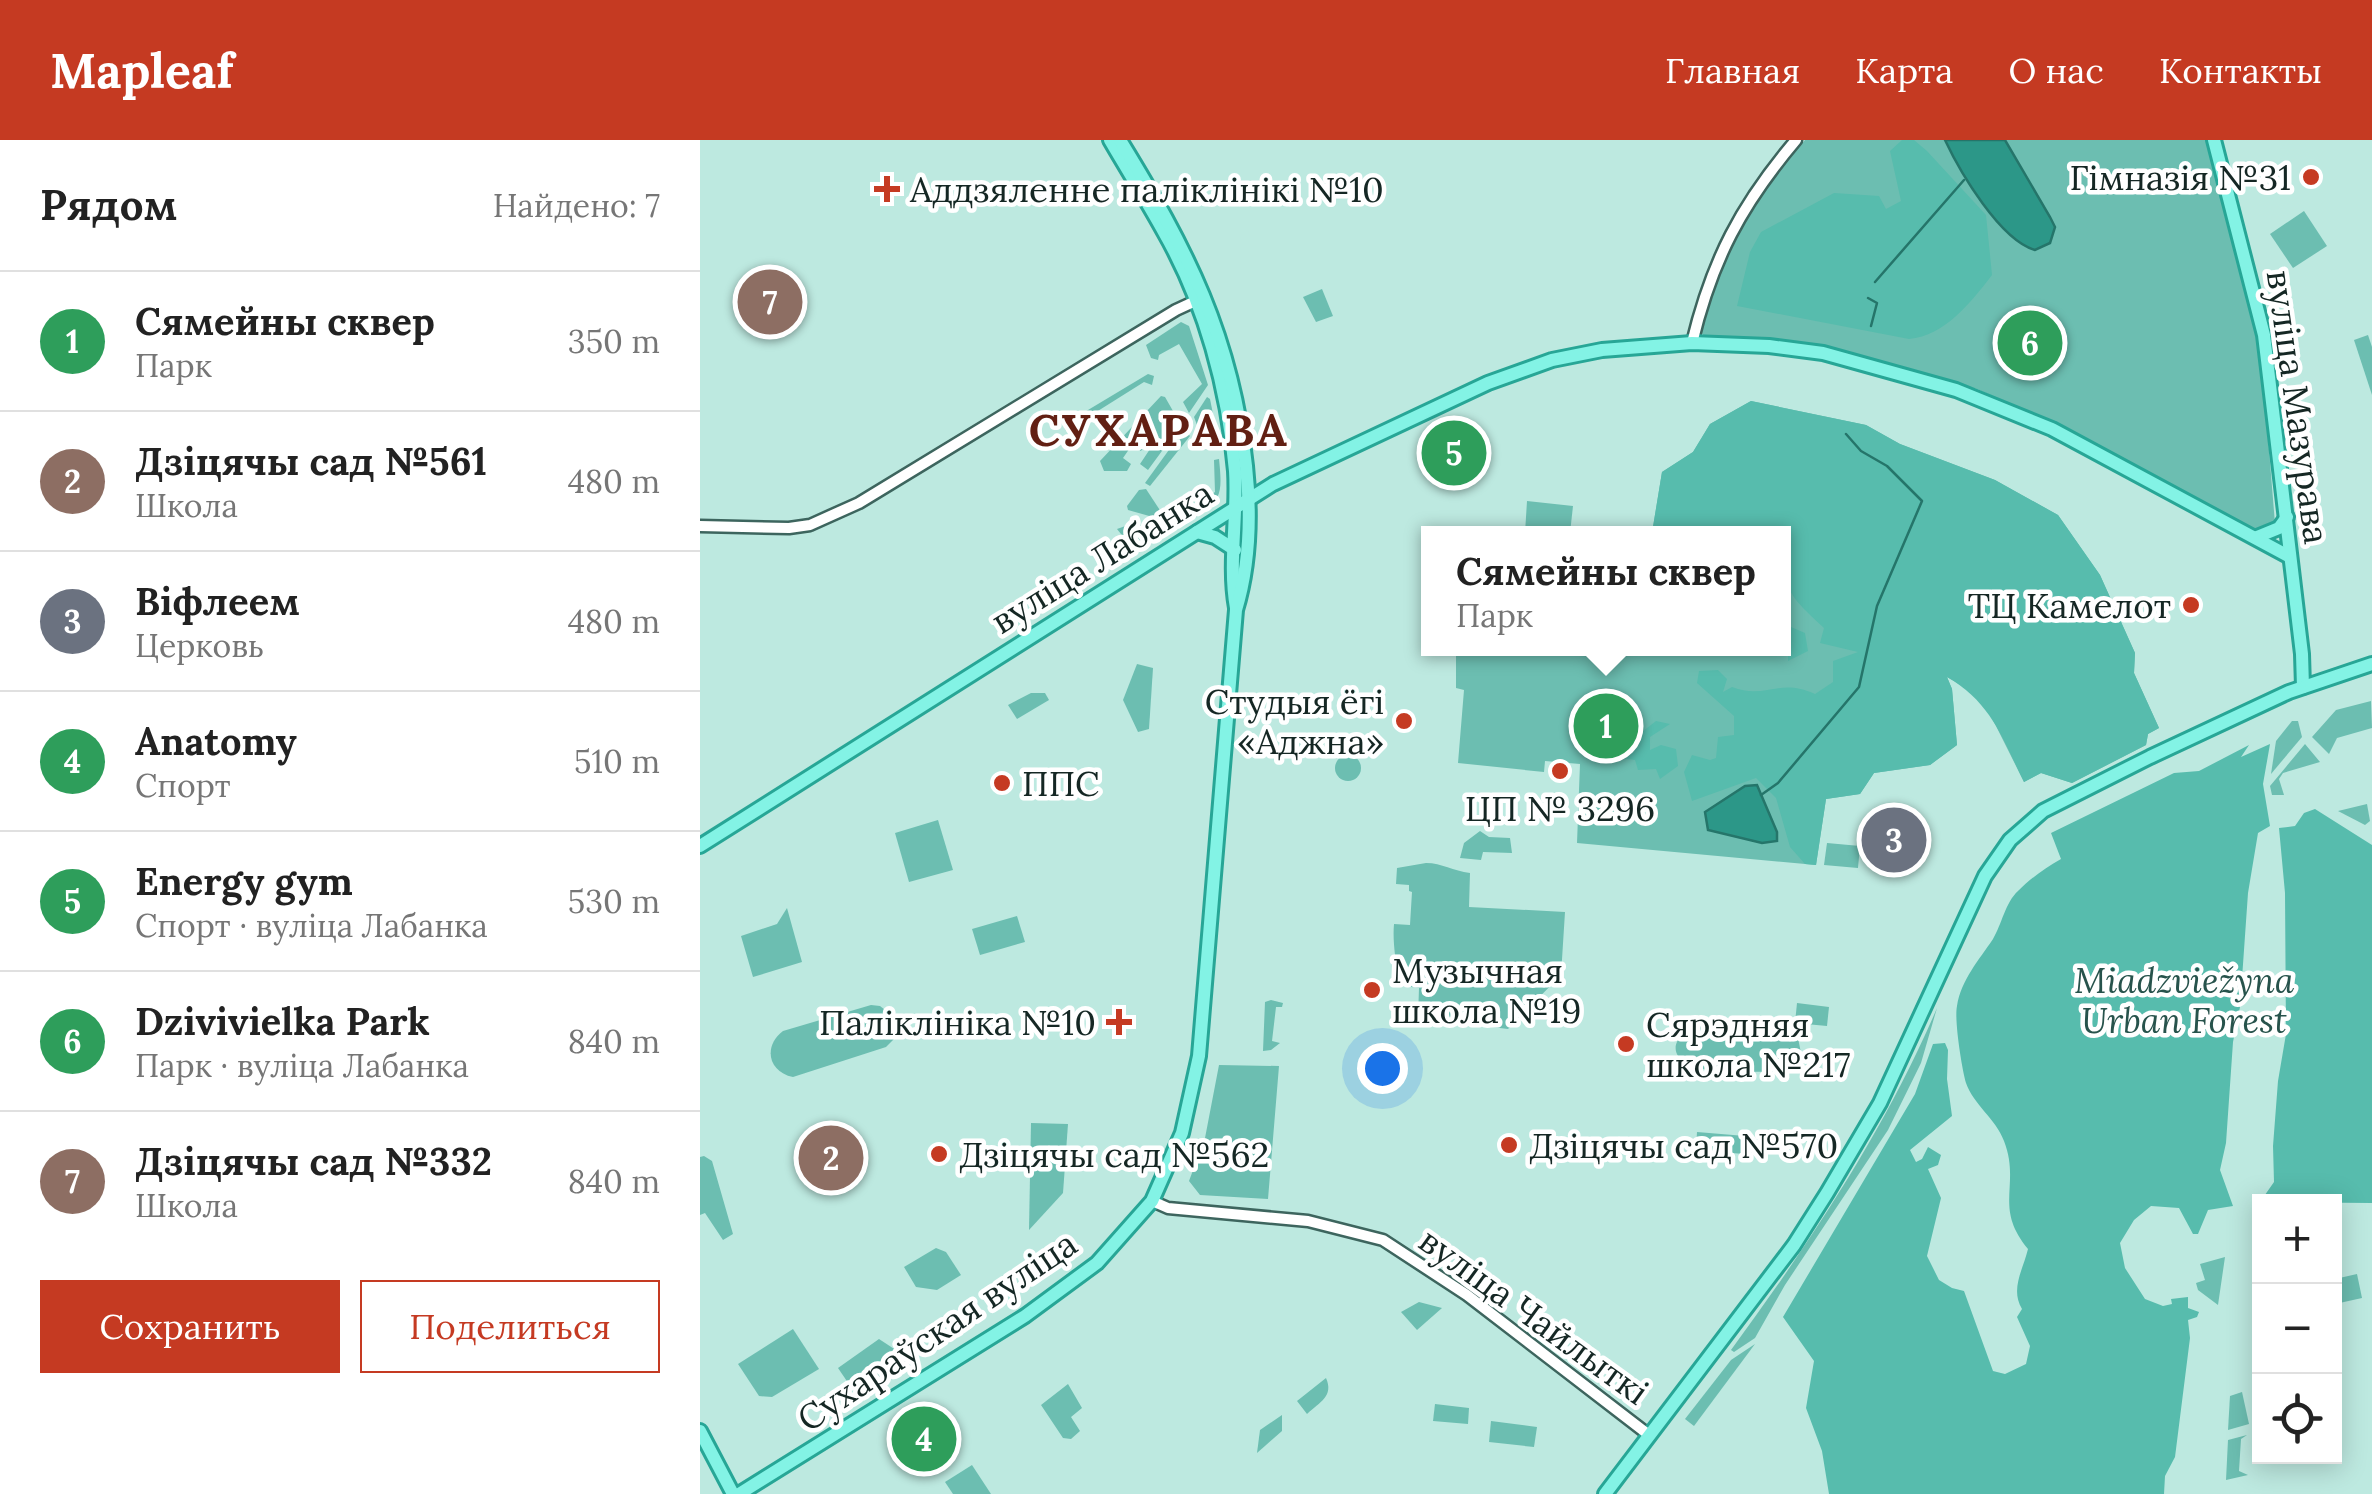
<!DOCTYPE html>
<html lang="ru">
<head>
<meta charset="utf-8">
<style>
  body { margin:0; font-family:Lora,serif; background:#f6f6f6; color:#222 }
  .controls { position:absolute; right:30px; bottom:30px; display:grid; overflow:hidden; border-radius:0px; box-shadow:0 5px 25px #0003 }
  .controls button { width:90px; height:90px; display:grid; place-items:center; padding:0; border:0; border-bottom:2px solid #e0e0e0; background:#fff; color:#222; font:50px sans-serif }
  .you { position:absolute; left:682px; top:928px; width:35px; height:35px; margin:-25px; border:8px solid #fff; border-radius:50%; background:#1a73e8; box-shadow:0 0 0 15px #1a73e833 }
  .badge { display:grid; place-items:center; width:65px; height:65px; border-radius:50%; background:#c53a22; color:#fff; font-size:32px; font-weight:700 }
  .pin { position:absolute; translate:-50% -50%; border:5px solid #fff; box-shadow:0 2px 10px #0006 }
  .popup { position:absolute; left:721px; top:386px; width:370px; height:130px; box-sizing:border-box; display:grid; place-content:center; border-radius:0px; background:#fff; filter:drop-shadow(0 2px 8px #0005); font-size:32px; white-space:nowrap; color:#767676 }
  .popup b { font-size:38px; color:#222 }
  .popup::after { content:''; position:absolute; left:50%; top:100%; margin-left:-20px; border:20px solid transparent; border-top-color:#fff }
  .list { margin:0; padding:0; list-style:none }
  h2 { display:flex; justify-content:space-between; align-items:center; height:130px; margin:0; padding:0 40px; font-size:42px }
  h2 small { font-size:32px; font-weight:400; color:#767676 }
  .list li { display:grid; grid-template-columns:65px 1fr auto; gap:30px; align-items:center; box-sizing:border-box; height:140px; padding:0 40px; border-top:2px solid #e0e0e0 }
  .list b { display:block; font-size:38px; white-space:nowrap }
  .list p { margin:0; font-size:32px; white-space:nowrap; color:#767676 }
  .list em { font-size:32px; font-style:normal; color:#767676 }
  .actions { display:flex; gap:20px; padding:30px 40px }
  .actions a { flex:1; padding:22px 0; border:2px solid #c53a22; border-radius:0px; text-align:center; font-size:35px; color:#c53a22 }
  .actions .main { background:#c53a22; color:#fff }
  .icon { flex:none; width:55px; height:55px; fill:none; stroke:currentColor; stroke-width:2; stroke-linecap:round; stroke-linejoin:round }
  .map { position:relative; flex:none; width:1672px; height:1354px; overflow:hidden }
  header { display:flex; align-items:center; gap:60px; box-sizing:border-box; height:140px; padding:0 50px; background:#c53a22; color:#fff }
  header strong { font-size:48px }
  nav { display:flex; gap:55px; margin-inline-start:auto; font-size:35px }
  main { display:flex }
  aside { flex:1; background:#fff }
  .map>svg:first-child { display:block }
  .green { fill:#6cbeb1 }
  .forest { fill:#57bcad }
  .water { fill:#2c9788; stroke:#25756a; stroke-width:2.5 }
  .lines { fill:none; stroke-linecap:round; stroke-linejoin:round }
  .stream { stroke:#25756a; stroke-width:2.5 }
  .minor-casing { stroke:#3d655e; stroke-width:15 }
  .major-casing { stroke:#27a696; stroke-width:18 }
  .minor { stroke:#fff; stroke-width:10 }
  .major { stroke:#83f3e5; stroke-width:12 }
  .poi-dot { fill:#c53a22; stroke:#fff; stroke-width:4 }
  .labels { text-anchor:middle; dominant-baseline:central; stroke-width:9; stroke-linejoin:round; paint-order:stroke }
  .poi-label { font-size:35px; fill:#152724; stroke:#fff; text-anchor:start }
  .street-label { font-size:35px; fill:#152724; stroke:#fff }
  .park-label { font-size:35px; font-style:italic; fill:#27534c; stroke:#fff }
  .district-label { font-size:45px; font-weight:bold; letter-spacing:2.5px; fill:#621f13; stroke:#fff }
</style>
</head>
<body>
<header>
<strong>Mapleaf</strong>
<nav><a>Главная</a><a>Карта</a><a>О нас</a><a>Контакты</a></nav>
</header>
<main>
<aside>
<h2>Рядом<small>Найдено: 7</small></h2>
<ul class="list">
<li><span class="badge" style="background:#2e9e5b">1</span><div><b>Сямейны сквер</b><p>Парк</p></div><em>350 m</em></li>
<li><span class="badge" style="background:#8d6e63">2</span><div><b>Дзіцячы сад №561</b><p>Школа</p></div><em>480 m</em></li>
<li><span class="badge" style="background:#6b7280">3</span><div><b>Віфлеем</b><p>Церковь</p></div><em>480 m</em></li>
<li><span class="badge" style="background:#2e9e5b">4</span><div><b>Anatomy</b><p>Спорт</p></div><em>510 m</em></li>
<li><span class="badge" style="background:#2e9e5b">5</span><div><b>Energy gym</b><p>Спорт · вуліца Лабанка</p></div><em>530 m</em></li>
<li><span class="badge" style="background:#2e9e5b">6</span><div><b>Dzivivielka Park</b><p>Парк · вуліца Лабанка</p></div><em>840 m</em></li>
<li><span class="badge" style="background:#8d6e63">7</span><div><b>Дзіцячы сад №332</b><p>Школа</p></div><em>840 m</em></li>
</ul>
<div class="actions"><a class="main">Сохранить</a><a>Поделиться</a></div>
</aside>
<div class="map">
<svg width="1672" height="1354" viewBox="0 0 1672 1354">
  <rect width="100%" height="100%" fill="#bde9e0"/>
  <g class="green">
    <polygon points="1105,0 1506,0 1560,199 1576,396 1568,399 1359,286 1277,249 1126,207 1003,195 1000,191 1028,106 1069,43"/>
    <polygon points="1604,71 1627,106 1593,128 1570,94"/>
    <polygon points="622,149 633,176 616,182 603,157"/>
    <polygon points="481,182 489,186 508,245 489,273 483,262 502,244 479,204 459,215 458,220 451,218 446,205"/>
    <polygon points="1668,195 1672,207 1672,255 1654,200"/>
    <polygon points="448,234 454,236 452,245 444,242 366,291 363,285"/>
    <polygon points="461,256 465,257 481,285 448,330 440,324 450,309 444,306 441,311 432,305 423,318 431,324 427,331 404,331 400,321"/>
    <polygon points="507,257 510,259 515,284 497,285 494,277"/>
    <polygon points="1051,261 1166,285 1200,304 1295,340 1358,375 1400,435 1435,513 1434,533 1459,588 1448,594 1446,605 1372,643 1341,633 1324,642 1290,574 1274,553 1247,537 1252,549 1257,605 1230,625 1174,633 1160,654 1126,659 1116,725 877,703 880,624 845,621 844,632 758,623 764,550 756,548 756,509 1084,508 1084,394 952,393 962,332 993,312 1010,284"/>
    <polygon points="484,289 490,296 450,346 445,343"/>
    <path d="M519,319C523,357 521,361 489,382L485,377L477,382H471L515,352L514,320Z"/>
    <polygon points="446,349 467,381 428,370 427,366 439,350"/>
    <polygon points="827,361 873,366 870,393 825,393"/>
    <polygon points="431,384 444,387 448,392 446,400 432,408 417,389"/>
    <polygon points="437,524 453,528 449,589 438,592 423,560"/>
    <polygon points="331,553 345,553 349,560 317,579 308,565"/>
    <polygon points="1671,561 1672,588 1637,598 1629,614 1612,597 1636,570"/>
    <polygon points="1592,581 1598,581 1602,597 1571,634 1576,601"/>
    <polygon points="1605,604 1620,622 1583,633 1579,639 1584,655 1572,655 1570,646"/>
    <circle cx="648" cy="628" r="13"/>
    <polygon points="1667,664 1670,681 1665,685 1638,671"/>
    <polygon points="238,680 253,730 209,742 195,693"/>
    <polygon points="780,691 789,697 810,698 812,713 783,712 781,720 760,718 764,703"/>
    <polygon points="1127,703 1160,706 1158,728 1124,725"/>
    <path d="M726,723C742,723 753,731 770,733L769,767L865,772L861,835L808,889L718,878L719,848L696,845C698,824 692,806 694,784L710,785L712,752L709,751V745L696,744L697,728Z"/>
    <polygon points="87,768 102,822 53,837 41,796 77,784"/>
    <polygon points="317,776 325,802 280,815 272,789"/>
    <polygon points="571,860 583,863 582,867 576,867 572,901 580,903 571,910 563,911 565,862"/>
    <polygon points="1097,863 1129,867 1127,886 1095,883"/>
    <path d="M171,865L180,866L194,877L195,898L186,907L93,937C68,932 63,906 83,891Z"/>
    <path d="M1237,868L1221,923L1188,990L1085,1145L1055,1198L1034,1212L1031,1210C1110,1102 1184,992 1237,868Z"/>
    <path d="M999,885L1086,891L1098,898L1102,918L1095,928L1084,932C1060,931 1007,935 987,924C964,910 980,891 999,885Z"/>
    <polygon points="519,925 579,926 568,1059 500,1055 489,1041 505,998"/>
    <polygon points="331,983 368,984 363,1053 329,1090"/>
    <polygon points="997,992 1045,996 1044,1014 996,1010"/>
    <polygon points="4,1016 12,1021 33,1094 23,1100 5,1073 0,1075 0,1017"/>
    <polygon points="236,1108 246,1112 261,1135 237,1150 216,1147 204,1127"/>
    <polygon points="1525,1117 1518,1165 1498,1150 1496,1143 1505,1140 1500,1124"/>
    <polygon points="1657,1134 1662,1158 1635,1164 1635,1139"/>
    <polygon points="719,1162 742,1168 717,1190 701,1172"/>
    <polygon points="93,1189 119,1229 72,1257 59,1256 38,1224"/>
    <polygon points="179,1199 211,1220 157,1256 138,1228"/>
    <polygon points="1055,1204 994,1286 985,1279 1031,1220"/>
    <path d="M626,1238C634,1256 620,1262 607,1274L597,1261Z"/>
    <polygon points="368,1244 382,1268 371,1277 380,1291 371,1299 363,1298 341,1265"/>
    <polygon points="1542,1252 1549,1284 1528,1290 1530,1256"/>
    <polygon points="735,1264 769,1268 768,1284 733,1281"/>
    <polygon points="582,1275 582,1291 557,1313 560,1290"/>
    <polygon points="791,1281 837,1287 834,1307 789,1302"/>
    <polygon points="1547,1295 1541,1299 1539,1331 1548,1335 1526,1340 1528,1300"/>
    <polygon points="272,1325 291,1354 253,1354 245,1342"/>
  </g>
  <g class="forest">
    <path d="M1202,0H1214L1227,11L1286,75L1292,135C1271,162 1245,196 1209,199L1037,166L1050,112L1061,92L1134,53L1179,56L1186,69L1201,61L1190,11Z"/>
    <path d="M1051,261L1166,285L1200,304L1295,340L1358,375L1400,435L1435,513L1434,533L1459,588L1448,594L1446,605L1372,643L1341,633L1324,642C1303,599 1291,562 1247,537L1252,549L1257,605L1230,625L1174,633L1160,654L1126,659L1116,725L1105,724L1090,707L1076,658L1056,638L992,661L984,632L992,615L1010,620L1016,618L1018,597L1034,595V576L997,543L999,531L1018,530L1027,539L1023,552L1032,547C1066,560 1079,537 1115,554L1133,542V521L1158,512L1120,503L1124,488C1083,450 1084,449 1084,394L952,393L962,332L993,312L1010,284Z"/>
    <polygon points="1084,484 1105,493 1108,511 1088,521 1088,507 1079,512 1068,509 1084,508"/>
    <polygon points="956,581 970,584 950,597 950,610 961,605 976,609 978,626 960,639 956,629 938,630 935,620 920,618 925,605 938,603 942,592"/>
    <path d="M1570,604L1563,644L1570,686L1558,693L1548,753L1540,867L1533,902L1526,1003L1520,1030L1533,1066L1508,1070L1498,1094H1493L1479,1068L1451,1066L1434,1080L1420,1103L1425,1128L1445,1159L1463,1166L1472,1164L1471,1159L1488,1157V1168L1499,1172L1497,1177L1488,1180L1490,1198L1475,1317L1465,1336L1464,1354H1129L1122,1311L1106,1268L1114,1221L1083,1177L1215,954L1233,904L1245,903L1248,910L1247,939L1252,976L1210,1010L1216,1022L1222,1019L1228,1007L1241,1015L1238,1025L1228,1029L1241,1058L1227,1116L1239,1140L1252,1148L1264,1151L1293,1231L1305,1234L1326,1224L1330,1206L1317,1177L1322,1169C1310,1149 1323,1130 1328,1109C1293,1067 1321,1045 1304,1001C1296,979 1273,964 1266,943C1262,929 1254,880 1257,866C1261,840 1279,820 1293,799C1302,784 1305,763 1318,751C1331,738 1345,728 1361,719L1351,693L1474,633L1499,631L1549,605L1541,617Z"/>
    <polygon points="1615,669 1672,705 1672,1063 1560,1062 1574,1042 1573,1006 1578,941 1586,894 1585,753 1579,688 1595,686 1604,673"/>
  </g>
  <g class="water">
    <path d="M1245,0H1305L1350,77L1355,87L1350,103L1335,110C1300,100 1260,32 1245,0Z"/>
    <polygon points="1057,645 1077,692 1077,701 1062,703 1008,690 1005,672 1045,646"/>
  </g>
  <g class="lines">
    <g class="stream">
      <polyline points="1175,142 1264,40"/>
      <polyline points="1168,158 1177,163 1171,186"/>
      <polyline points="1061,655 1078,643 1159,547 1177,466 1222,361 1187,326 1161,311 1146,294"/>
    </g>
    <g class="minor-casing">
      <g id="minor">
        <path d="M992,203C1012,120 1041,65 1096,0"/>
        <polyline points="0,386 89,388 110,385 159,363 476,170 502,158"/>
        <polyline points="452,1061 468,1068 608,1081 683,1100 767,1155 949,1295"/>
      </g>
    </g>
    <g class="major-casing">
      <g id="major">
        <path d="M410,0C428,31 447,61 464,92C505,164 528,249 535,331C538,376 528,424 536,468"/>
        <polyline points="1514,0 1564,195 1602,514 1603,547"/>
        <polyline points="497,392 515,397 535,410"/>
        <polyline points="1557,397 1579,388 1587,377"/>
        <polyline points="0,706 573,344 788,243 852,220 902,210 992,203 1069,206 1123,213 1256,250 1352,289 1590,417"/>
        <polyline points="0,1291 33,1354"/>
        <path d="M39,1354L325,1176L397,1123L452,1061L482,993L499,916L536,470C550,424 551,373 546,326C532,196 487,109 420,0"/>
        <polyline points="905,1354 1094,1105 1127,1053 1180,963 1285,736 1310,700 1343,671 1450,617 1589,552 1672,524"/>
      </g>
    </g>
    <use href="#minor" class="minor"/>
    <use href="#major" class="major"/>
  </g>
  <g class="poi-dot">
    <circle cx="1611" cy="37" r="10"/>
    <path d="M182 34h10v10h10v10h-10v10h-10v-10h-10v-10h10z"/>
    <circle cx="1491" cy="465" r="10"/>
    <circle cx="704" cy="581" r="10"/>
    <circle cx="860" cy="631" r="10"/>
    <circle cx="302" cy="643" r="10"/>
    <circle cx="672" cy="850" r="10"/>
    <path d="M414 867h10v10h10v10h-10v10h-10v-10h-10v-10h10z"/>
    <circle cx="926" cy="904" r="10"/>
    <circle cx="809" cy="1005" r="10"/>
    <circle cx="239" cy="1014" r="10"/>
  </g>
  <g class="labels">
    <g class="poi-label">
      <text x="1591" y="37" text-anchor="end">Гімназія №31</text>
      <text x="210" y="49">Аддзяленне паліклінікі №10</text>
      <text x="1471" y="465" text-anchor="end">ТЦ Камелот</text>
      <text x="684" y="561" text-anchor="end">Студыя ёгі<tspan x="684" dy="40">«Аджна»</tspan></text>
      <text x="322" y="643">ППС</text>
      <text x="860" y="668" text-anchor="middle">ЦП № 3296</text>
      <text x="692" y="830">Музычная<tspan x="692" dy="40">школа №19</tspan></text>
      <text x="396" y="882" text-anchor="end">Паліклініка №10</text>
      <text x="946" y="884">Сярэдняя<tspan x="946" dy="40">школа №217</tspan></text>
      <text x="829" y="1005">Дзіцячы сад №570</text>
      <text x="259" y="1014">Дзіцячы сад №562</text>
    </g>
    <g class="street-label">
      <text transform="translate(1598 267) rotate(82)">вуліца Мазурава</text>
      <text transform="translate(402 417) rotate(-32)">вуліца Лабанка</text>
      <text transform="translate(834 1176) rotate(36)">вуліца Чайлыткі</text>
      <text transform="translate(237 1191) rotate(-34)">Сухараўская вуліца</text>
    </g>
    <g class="park-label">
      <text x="1484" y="840">Miadzviežyna<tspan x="1484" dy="40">Urban Forest</tspan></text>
    </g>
    <g class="district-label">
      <text x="459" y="289">СУХАРАВА</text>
    </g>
  </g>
</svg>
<div class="controls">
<button>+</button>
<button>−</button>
<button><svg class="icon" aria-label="locate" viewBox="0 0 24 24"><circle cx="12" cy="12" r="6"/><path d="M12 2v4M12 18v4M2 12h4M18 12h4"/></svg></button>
</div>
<div class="you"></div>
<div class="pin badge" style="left:906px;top:586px;background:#2e9e5b">1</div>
<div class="popup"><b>Сямейны сквер</b>Парк</div>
<div class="pin badge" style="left:131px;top:1018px;background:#8d6e63">2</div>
<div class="pin badge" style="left:1194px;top:700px;background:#6b7280">3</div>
<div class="pin badge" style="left:224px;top:1299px;background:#2e9e5b">4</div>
<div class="pin badge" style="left:754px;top:313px;background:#2e9e5b">5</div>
<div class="pin badge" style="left:1330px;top:203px;background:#2e9e5b">6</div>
<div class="pin badge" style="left:70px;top:162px;background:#8d6e63">7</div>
</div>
</main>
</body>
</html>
